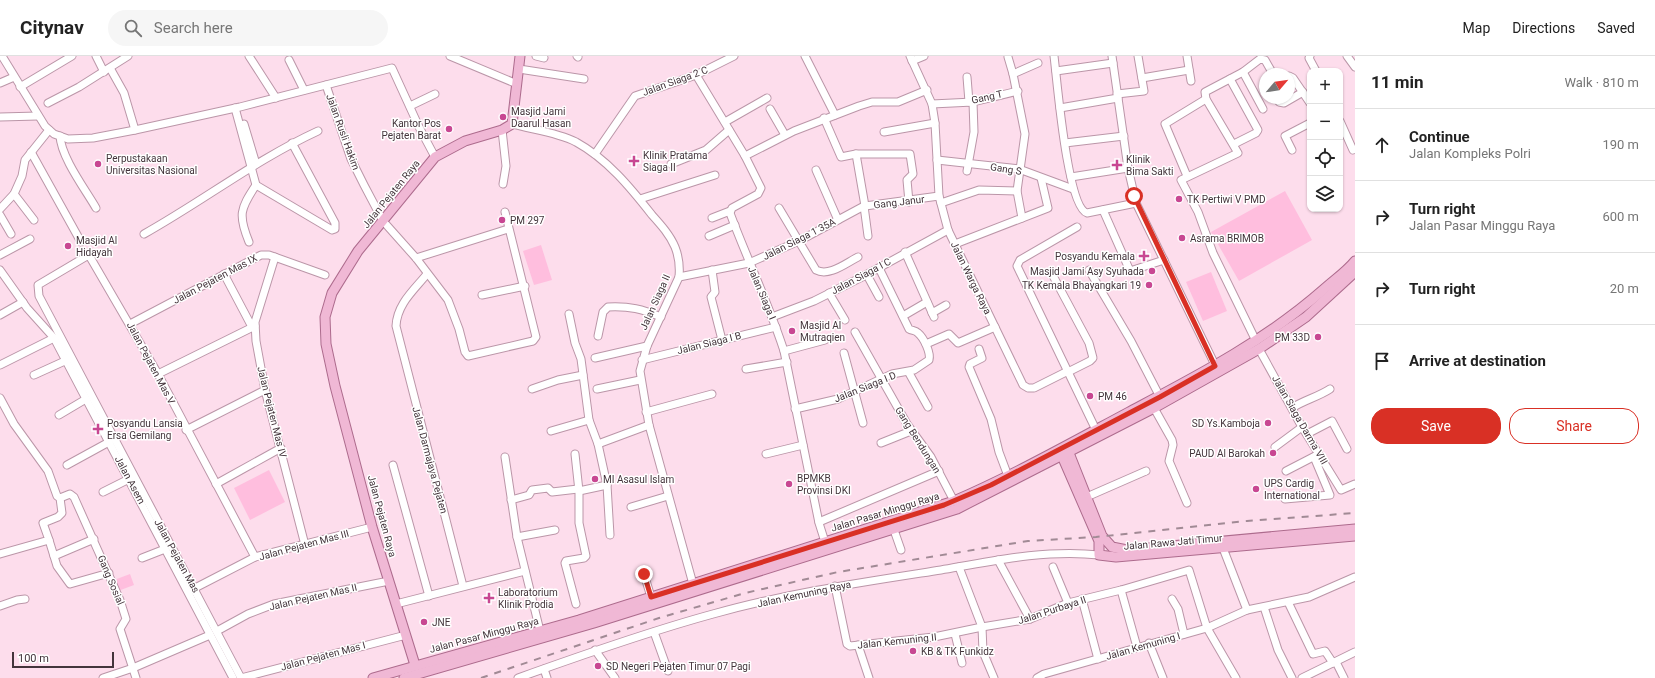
<!DOCTYPE html>
<html lang="en">
<head>
<meta charset="utf-8">
<style>
  body { margin:0; font-family:Roboto,sans-serif; background:#f6f6f6; color:#222 }
  .controls { position:absolute; right:12px; top:12px; display:grid; overflow:hidden; border-radius:8px; box-shadow:0 1px 3px #0004 }
  .controls button { width:36px; height:36px; display:grid; place-items:center; padding:0; border:0; border-bottom:1px solid #e0e0e0; background:#fff; color:#222; font:20px sans-serif }
  .compass { position:absolute; left:1259px; top:12px; width:36px; height:36px; border-radius:50%; background:#fff; box-shadow:0 1px 3px #0004; rotate:61deg }
  .scale { position:absolute; left:12px; bottom:10px; width:102px; box-sizing:border-box; padding-left:4px; border:2px solid #43343b; border-top:0; font-size:11px; line-height:14px; white-space:nowrap; color:#43343b; -webkit-text-stroke:3px #fff; paint-order:stroke }
  .stop { position:absolute; width:12px; height:12px; margin:-9px; border:3px solid #d93025; border-radius:50%; background:#fff }
  .stop.end { background:#d93025; border-color:#fff; box-shadow:0 1px 4px #0008 }
  .list { margin:0; padding:0; list-style:none }
  h2 { display:flex; justify-content:space-between; align-items:center; height:52px; margin:0; padding:0 16px; font-size:17px }
  h2 small { font-size:13px; font-weight:400; color:#767676 }
  .list li { display:grid; grid-template-columns:26px 1fr auto; gap:12px; align-items:center; box-sizing:border-box; height:72px; padding:0 16px; border-top:1px solid #e0e0e0 }
  .list b { display:block; font-size:15px; white-space:nowrap }
  .list p { margin:0; font-size:13px; white-space:nowrap; color:#767676 }
  .list em { font-size:13px; font-style:normal; color:#767676 }
  .actions { display:flex; gap:8px; padding:12px 16px }
  .actions a { flex:1; padding:9px 0; border:1px solid #d93025; border-radius:16px; text-align:center; font-size:14px; color:#d93025 }
  .actions .main { background:#d93025; color:#fff }
  .icon { flex:none; width:22px; height:22px; fill:none; stroke:currentColor; stroke-width:2; stroke-linecap:round; stroke-linejoin:round }
  .map { position:relative; flex:none; width:1355px; height:622px; overflow:hidden }
  header { display:flex; align-items:center; gap:24px; box-sizing:border-box; height:56px; padding:0 20px; background:#fff; border-bottom:1px solid #e0e0e0 }
  header strong { font-size:19px }
  nav { display:flex; gap:22px; margin-inline-start:auto; font-size:14px }
  .search { width:280px; height:36px; background:#f6f6f6; display:flex; align-items:center; gap:10px; box-sizing:border-box; padding:0 14px; border-radius:22px; color:#767676; font-size:15px }
  main { display:flex }
  aside { flex:1; background:#fff }
  .map>svg:first-child { display:block }
  .green { fill:#ffbede }
  .lines { fill:none; stroke-linecap:round; stroke-linejoin:round }
  .minor-casing { stroke:#bb96a8; stroke-width:9 }
  .major-casing { stroke:#ad6b8d; stroke-width:11 }
  .minor { stroke:#fff; stroke-width:7 }
  .major { stroke:#f0b8d5; stroke-width:9 }
  .rail { stroke:#a18a95; stroke-width:2; stroke-dasharray:7 7; stroke-linecap:butt }
  .route { stroke:#d93025; stroke-width:5 }
  .poi-dot { fill:#c84792; stroke:#fff; stroke-width:1.5 }
  .labels { text-anchor:middle; dominant-baseline:central; stroke-width:3; stroke-linejoin:round; paint-order:stroke }
  .street-label { font-size:10px; fill:#43343b; stroke:#fff }
  .poi-label { font-size:10px; fill:#43343b; stroke:#fff; text-anchor:start }
</style>
</head>
<body>
<header>
<strong>Citynav</strong>
<div class="search"><svg class="icon" aria-label="search" viewBox="0 0 24 24"><circle cx="10" cy="10" r="6"/><path d="M15 15l6 6"/></svg>Search here</div>
<nav><a>Map</a><a>Directions</a><a>Saved</a></nav>
</header>
<main>
<div class="map">
<svg width="1355" height="622" viewBox="0 0 1355 622">
  <rect width="100%" height="100%" fill="#fdddec"/>
  <g class="green">
    <polygon points="1285,135 1312,184 1239,225 1211,176"/>
    <polygon points="541,189 552,224 534,229 523,195"/>
    <polygon points="1211,216 1227,255 1203,265 1186,226"/>
    <polygon points="269,414 285,446 250,464 234,432"/>
    <polygon points="130,518 134,529 118,535 114,524"/>
  </g>
  <g class="lines">
    <g class="minor-casing">
      <g id="minor">
        <polyline points="2,0 45,70 54,78 68,83 93,82 135,74 240,51 392,12 419,71 435,101"/>
        <polyline points="96,0 104,16"/>
        <polyline points="249,0 276,42"/>
        <polyline points="450,0 517,28"/>
        <polyline points="536,0 544,2"/>
        <polyline points="577,0 578,1"/>
        <polyline points="805,0 835,59"/>
        <polyline points="910,0 932,48 935,67 939,140 948,174 1023,329 1028,332 1034,332 1068,315"/>
        <path d="M1054,0C1057,23 1067,151 1087,157L1136,147"/>
        <polyline points="1112,0 1128,112 1136,147 1217,313"/>
        <polyline points="1187,0 1191,25"/>
        <polyline points="1310,0 1309,2 1316,15"/>
        <polyline points="1347,0 1355,11"/>
        <polyline points="1008,1 1013,18"/>
        <polyline points="289,4 304,34"/>
        <polyline points="912,5 924,0"/>
        <polyline points="110,12 124,37 135,74"/>
        <polyline points="519,13 584,23"/>
        <polyline points="1056,15 1113,7"/>
        <polyline points="1243,16 1263,53"/>
        <path d="M696,19L745,100L761,132L758,138L732,152L730,157C747,203 769,248 784,295L819,467L825,486"/>
        <polyline points="1289,20 1293,22 1310,47"/>
        <polyline points="967,21 969,46"/>
        <polyline points="1142,22 1189,14"/>
        <polyline points="1230,23 1258,74 1256,77 1234,88"/>
        <polyline points="0,27 14,21"/>
        <polyline points="326,29 351,103 364,129 383,165 416,202 448,244 459,273 465,296 468,300 533,285 536,281 505,156"/>
        <polyline points="20,31 72,0"/>
        <polyline points="1117,38 1144,35 1138,0"/>
        <polyline points="1277,42 1279,46 1284,47 1303,36"/>
        <polyline points="48,47 79,31 128,0"/>
        <polyline points="932,48 973,46 1018,35"/>
        <polyline points="410,50 435,38"/>
        <polyline points="235,52 256,129 332,174 335,173 335,167 292,87"/>
        <polyline points="1060,52 1118,42"/>
        <polyline points="770,53 785,79"/>
        <polyline points="0,61 38,60"/>
        <polyline points="824,62 841,101 856,98 910,98 913,118 907,124 909,146"/>
        <polyline points="1340,65 1353,94"/>
        <polyline points="725,66 767,42"/>
        <polyline points="244,68 256,108"/>
        <path d="M512,68C533,74 556,76 576,86C607,103 630,131 652,159C661,169 670,179 675,191C679,201 680,210 679,221L647,290L640,315L649,369L693,528"/>
        <polyline points="502,74 506,110 503,128"/>
        <polyline points="884,76 935,67"/>
        <path d="M60,80C61,101 85,133 96,152"/>
        <polyline points="1065,87 1124,80"/>
        <polyline points="1292,94 1285,80 1310,67"/>
        <polyline points="31,96 81,186"/>
        <polyline points="595,98 635,40 696,19 734,0"/>
        <polyline points="856,98 865,150 939,140"/>
        <polyline points="745,100 794,75 859,50 872,46 898,46 927,34"/>
        <polyline points="937,104 1019,113 1073,133"/>
        <polyline points="671,108 706,94 729,74"/>
        <polyline points="816,114 838,164"/>
        <polyline points="967,115 974,76 973,46"/>
        <polyline points="1187,120 1165,68 1206,43"/>
        <polyline points="1071,121 1128,112"/>
        <polyline points="14,138 34,164"/>
        <polyline points="640,143 715,119"/>
        <polyline points="941,147 979,134 1017,135"/>
        <path d="M779,152L816,214C829,221 846,207 858,201"/>
        <polyline points="0,153 14,138 22,120 25,104 49,74"/>
        <polyline points="1103,154 1130,215 1164,204"/>
        <polyline points="0,159 11,178"/>
        <polyline points="712,162 730,155"/>
        <polyline points="1022,162 1017,135 1025,78 1013,18 1038,7"/>
        <polyline points="1077,171 1020,204 1017,210 1096,374"/>
        <path d="M144,178C203,145 257,103 318,75"/>
        <polyline points="709,180 735,169"/>
        <path d="M249,186C238,159 240,153 256,129"/>
        <polyline points="955,188 1048,152 1041,122"/>
        <polyline points="905,196 934,261"/>
        <polyline points="0,199 30,183"/>
        <polyline points="275,201 255,266 256,285 265,334 305,489"/>
        <polyline points="416,202 508,173"/>
        <polyline points="0,214 27,252 54,282 233,622"/>
        <polyline points="712,214 715,236 711,241 722,284"/>
        <polyline points="1089,214 1131,285 1160,341"/>
        <polyline points="1051,216 1089,287 1093,302 1090,305 1068,316"/>
        <polyline points="224,218 252,271"/>
        <path d="M427,218C414,234 397,248 396,270L463,530"/>
        <polyline points="867,219 879,241"/>
        <polyline points="679,221 749,207 799,185 864,150 868,180"/>
        <polyline points="829,237 845,264"/>
        <polyline points="482,239 525,230"/>
        <polyline points="932,257 946,249"/>
        <polyline points="569,258 575,287 581,303 589,364 598,388 607,429 610,479"/>
        <polyline points="0,259 23,246"/>
        <polyline points="903,260 927,246"/>
        <polyline points="772,261 814,245 862,221 948,174"/>
        <polyline points="130,268 261,199 269,199 325,219"/>
        <polyline points="855,276 907,368 931,401 954,445"/>
        <path d="M598,280L603,256L608,251C630,250 642,253 661,261"/>
        <polyline points="1256,285 1213,197 1198,156 1181,124 1238,97 1206,43 1205,36 1243,16 1260,3 1265,4 1273,18"/>
        <polyline points="926,288 949,278 958,287 995,271"/>
        <polyline points="979,293 982,302 970,308 969,311 991,363 999,396 1008,420"/>
        <polyline points="1259,293 1302,371 1341,434 1355,428"/>
        <polyline points="784,295 825,284"/>
        <polyline points="844,297 863,367"/>
        <polyline points="595,302 647,290"/>
        <polyline points="642,304 776,271"/>
        <polyline points="0,309 54,282"/>
        <polyline points="746,313 787,306"/>
        <polyline points="909,317 928,351"/>
        <polyline points="158,318 255,270"/>
        <polyline points="34,319 67,304"/>
        <polyline points="532,333 558,324 583,319"/>
        <polyline points="597,333 640,324"/>
        <polyline points="0,342 14,368 48,415 57,440 60,442 62,457 58,461 43,467 49,484 0,498"/>
        <polyline points="1154,352 1172,384 1173,389 1169,405 1187,447"/>
        <path d="M1292,352C1304,344 1318,341 1330,333"/>
        <path d="M795,353L838,343L892,318L914,314L929,304C931,297 924,282 918,277C915,274 912,275 909,273L879,212"/>
        <polyline points="646,356 712,338"/>
        <polyline points="59,359 86,343"/>
        <polyline points="186,374 265,334"/>
        <polyline points="551,375 589,364"/>
        <polyline points="1307,378 1332,365 1347,393"/>
        <polyline points="881,387 911,375"/>
        <polyline points="598,388 649,369"/>
        <polyline points="1275,391 1302,371"/>
        <polyline points="575,398 579,435"/>
        <polyline points="766,398 803,389"/>
        <polyline points="505,401 517,481 540,575"/>
        <polyline points="67,409 109,386"/>
        <polyline points="393,409 429,540"/>
        <polyline points="1286,415 1317,399"/>
        <polyline points="216,428 281,392"/>
        <polyline points="103,436 129,423"/>
        <polyline points="60,442 70,438 74,441 120,544 126,563 120,573 136,622"/>
        <polyline points="1082,443 1146,415"/>
        <polyline points="1285,443 1330,439 1314,401"/>
        <polyline points="511,444 529,439 532,434 548,432 552,436 578,433"/>
        <polyline points="631,451 668,440"/>
        <polyline points="819,466 939,415"/>
        <polyline points="894,474 901,494"/>
        <polyline points="517,481 555,474"/>
        <polyline points="49,484 57,510 70,528 109,517"/>
        <polyline points="1221,487 1247,554"/>
        <polyline points="54,500 94,483"/>
        <polyline points="255,501 158,318 90,201 87,200 38,229 39,240 241,622 406,579"/>
        <polyline points="142,502 165,493"/>
        <polyline points="998,504 1030,563"/>
        <polyline points="959,511 982,571 983,596 994,622"/>
        <polyline points="1053,511 1068,547"/>
        <polyline points="644,518 651,541"/>
        <polyline points="835,530 847,588 850,590 934,581 982,571 1030,563 1068,547 1121,534 1189,514 1207,572 1236,622"/>
        <polyline points="195,532 255,501 372,471"/>
        <polyline points="1121,534 1137,591"/>
        <polyline points="1082,543 1098,603"/>
        <polyline points="1172,543 1178,553 1184,578"/>
        <polyline points="1288,546 1313,598 1325,595 1333,607"/>
        <polyline points="396,548 525,515"/>
        <polyline points="576,548 565,507 566,505 584,502 586,500 579,467 579,435 607,429"/>
        <polyline points="0,550 17,544 25,543"/>
        <polyline points="1264,551 1278,594 1292,622"/>
        <polyline points="217,575 248,558 274,548 389,525"/>
        <polyline points="654,576 668,615"/>
        <polyline points="955,578 962,607"/>
        <polyline points="1149,587 1163,622"/>
        <polyline points="858,589 869,622"/>
        <polyline points="595,594 615,622"/>
        <polyline points="1336,606 1344,622"/>
        <polyline points="544,613 547,622"/>
        <polyline points="103,622 133,612 210,579"/>
        <path d="M518,622C582,599 647,576 713,558C787,537 864,526 941,514C992,505 1047,493 1099,499"/>
        <polyline points="1037,622 1044,618 1207,572 1247,554 1309,541 1355,521"/>
        <polyline points="1302,622 1355,596"/>
      </g>
    </g>
    <g class="major-casing">
      <g id="major">
        <polyline points="1069,397 1102,480 1112,491 1127,494 1355,473"/>
        <polyline points="1062,400 1099,485 1099,499 1116,501 1355,480"/>
        <polyline points="415,609 372,471 335,330 326,288 325,261 332,237 358,195 435,101 465,85 502,74 512,68 520,0"/>
        <path d="M373,622L579,564L954,445C1014,419 1071,387 1129,356C1197,320 1265,285 1323,234C1334,224 1346,216 1355,205"/>
        <polyline points="404,622 594,567 957,453 1154,352 1259,293 1306,261 1355,216"/>
      </g>
    </g>
    <use href="#minor" class="minor"/>
    <use href="#major" class="major"/>
    <polyline class="rail" points="481,622 659,562 745,537 838,516 1028,485 1096,481 1247,465 1355,457"/>
  </g>
  <g class="lines">
    <polyline class="route" points="644,518 651,541 944,449 991,429 1160,341 1215,310 1134,140"/>
  </g>
  <g class="poi-dot">
    <circle cx="503" cy="61" r="4"/>
    <circle cx="449" cy="73" r="4"/>
    <path d="M632 99h4v4h4v4h-4v4h-4v-4h-4v-4h4z"/>
    <circle cx="98" cy="108" r="4"/>
    <path d="M1115 103h4v4h4v4h-4v4h-4v-4h-4v-4h4z"/>
    <circle cx="1179" cy="143" r="4"/>
    <circle cx="502" cy="164" r="4"/>
    <circle cx="1182" cy="182" r="4"/>
    <circle cx="68" cy="190" r="4"/>
    <path d="M1142 194h4v4h4v4h-4v4h-4v-4h-4v-4h4z"/>
    <circle cx="1152" cy="215" r="4"/>
    <circle cx="1149" cy="229" r="4"/>
    <circle cx="792" cy="275" r="4"/>
    <circle cx="1318" cy="281" r="4"/>
    <circle cx="1090" cy="340" r="4"/>
    <circle cx="1268" cy="367" r="4"/>
    <path d="M96 367h4v4h4v4h-4v4h-4v-4h-4v-4h4z"/>
    <circle cx="1273" cy="397" r="4"/>
    <circle cx="595" cy="423" r="4"/>
    <circle cx="789" cy="428" r="4"/>
    <circle cx="1256" cy="433" r="4"/>
    <path d="M487 536h4v4h4v4h-4v4h-4v-4h-4v-4h4z"/>
    <circle cx="424" cy="566" r="4"/>
    <circle cx="913" cy="595" r="4"/>
    <circle cx="598" cy="610" r="4"/>
  </g>
  <g class="labels">
    <g class="street-label">
      <text transform="translate(675 25) rotate(-20)">Jalan Siaga 2 C</text>
      <text transform="translate(987 41) rotate(-12)">Gang T</text>
      <text transform="translate(343 76) rotate(70)">Jalan Rusli Hakim</text>
      <text transform="translate(1006 113) rotate(9)">Gang S</text>
      <text transform="translate(391 138) rotate(-51)">Jalan Pejaten Raya</text>
      <text transform="translate(899 146) rotate(-7)">Gang Janur</text>
      <text transform="translate(799 183) rotate(-27)">Jalan Siaga 1 35A</text>
      <text transform="translate(861 220) rotate(-28)">Jalan Siaga I C</text>
      <text transform="translate(971 222) rotate(64)">Jalan Warga Raya</text>
      <text transform="translate(215 223) rotate(-28)">Jalan Pejaten Mas IX</text>
      <text transform="translate(762 237) rotate(67)">Jalan Siaga I</text>
      <text transform="translate(655 246) rotate(-66)">Jalan Siaga II</text>
      <text transform="translate(709 287) rotate(-14)">Jalan Siaga I B</text>
      <text transform="translate(151 307) rotate(62)">Jalan Pejaten Mas V</text>
      <text transform="translate(865 331) rotate(-22)">Jalan Siaga I D</text>
      <text transform="translate(272 356) rotate(76)">Jalan Pejaten Mas IV</text>
      <text transform="translate(1300 364) rotate(60)">Jalan Siaga Darma VIII</text>
      <text transform="translate(918 384) rotate(58)">Gang Bendungan</text>
      <text transform="translate(430 404) rotate(75)">Jalan Darmajaya Pejaten</text>
      <text transform="translate(130 424) rotate(62)">Jalan Asem</text>
      <text transform="translate(885 456) rotate(-17)">Jalan Pasar Minggu Raya</text>
      <text transform="translate(382 460) rotate(75)">Jalan Pejaten Raya</text>
      <text transform="translate(1173 486) rotate(-5)">Jalan Rawa Jati Timur</text>
      <text transform="translate(304 489) rotate(-15)">Jalan Pejaten Mas III</text>
      <text transform="translate(177 500) rotate(61)">Jalan Pejaten Mas</text>
      <text transform="translate(111 524) rotate(67)">Gang Sosial</text>
      <text transform="translate(804 538) rotate(-12)">Jalan Kemuning Raya</text>
      <text transform="translate(313 541) rotate(-13)">Jalan Pejaten Mas II</text>
      <text transform="translate(1052 554) rotate(-18)">Jalan Purbaya II</text>
      <text transform="translate(484 579) rotate(-15)">Jalan Pasar Minggu Raya</text>
      <text transform="translate(897 585) rotate(-6)">Jalan Kemuning II</text>
      <text transform="translate(1143 590) rotate(-16)">Jalan Kemuning I</text>
      <text transform="translate(323 600) rotate(-15)">Jalan Pejaten Mas I</text>
    </g>
    <g class="poi-label">
      <text x="511" y="55">Masjid Jami<tspan x="511" dy="12">Daarul Hasan</tspan></text>
      <text x="441" y="67" text-anchor="end">Kantor Pos<tspan x="441" dy="12">Pejaten Barat</tspan></text>
      <text x="643" y="99">Klinik Pratama<tspan x="643" dy="12">Siaga II</tspan></text>
      <text x="106" y="102">Perpustakaan<tspan x="106" dy="12">Universitas Nasional</tspan></text>
      <text x="1126" y="103">Klinik<tspan x="1126" dy="12">Bima Sakti</tspan></text>
      <text x="1187" y="143">TK Pertiwi V PMD</text>
      <text x="510" y="164">PM 297</text>
      <text x="1190" y="182">Asrama BRIMOB</text>
      <text x="76" y="184">Masjid Al<tspan x="76" dy="12">Hidayah</tspan></text>
      <text x="1135" y="200" text-anchor="end">Posyandu Kemala</text>
      <text x="1144" y="215" text-anchor="end">Masjid Jami Asy Syuhada</text>
      <text x="1141" y="229" text-anchor="end">TK Kemala Bhayangkari 19</text>
      <text x="800" y="269">Masjid Al<tspan x="800" dy="12">Mutraqien</tspan></text>
      <text x="1310" y="281" text-anchor="end">PM 33D</text>
      <text x="1098" y="340">PM 46</text>
      <text x="107" y="367">Posyandu Lansia<tspan x="107" dy="12">Ersa Gemilang</tspan></text>
      <text x="1260" y="367" text-anchor="end">SD Ys.Kamboja</text>
      <text x="1265" y="397" text-anchor="end">PAUD Al Barokah</text>
      <text x="797" y="422">BPMKB<tspan x="797" dy="12">Provinsi DKI</tspan></text>
      <text x="603" y="423">MI Asasul Islam</text>
      <text x="1264" y="427">UPS Cardig<tspan x="1264" dy="12">International</tspan></text>
      <text x="498" y="536">Laboratorium<tspan x="498" dy="12">Klinik Prodia</tspan></text>
      <text x="432" y="566">JNE</text>
      <text x="921" y="595">KB &amp; TK Funkidz</text>
      <text x="606" y="610">SD Negeri Pejaten Timur 07 Pagi</text>
    </g>
  </g>
</svg>
<div class="controls">
<button>+</button>
<button>−</button>
<button><svg class="icon" aria-label="locate" viewBox="0 0 24 24"><circle cx="12" cy="12" r="6"/><path d="M12 2v4M12 18v4M2 12h4M18 12h4"/></svg></button>
<button><svg class="icon" aria-label="layers" viewBox="0 0 24 24"><path d="M12 4l9 5-9 5-9-5zM3 14l9 5 9-5"/></svg></button>
</div>
<svg class="compass" viewBox="-18 -18 36 36"><path d="M0-13l5 13h-10z" fill="#e53935"/><path d="M0 13l5-13h-10z" fill="#767676"/></svg>
<div class="scale">100 m</div>
<div class="stop" style="left:1134px;top:140px"></div>
<div class="stop end" style="left:644px;top:518px"></div>
</div>
<aside>
<h2>11 min<small>Walk · 810 m</small></h2>
<ul class="list">
<li><svg class="icon" aria-label="ahead" viewBox="0 0 24 24"><path d="M12 20V5M6 11l6-6 6 6"/></svg><div><b>Continue</b><p>Jalan Kompleks Polri</p></div><em>190 m</em></li>
<li><svg class="icon" aria-label="right" viewBox="0 0 24 24"><path d="M7 20v-9h11M14 6l5 5-5 5"/></svg><div><b>Turn right</b><p>Jalan Pasar Minggu Raya</p></div><em>600 m</em></li>
<li><svg class="icon" aria-label="right" viewBox="0 0 24 24"><path d="M7 20v-9h11M14 6l5 5-5 5"/></svg><div><b>Turn right</b></div><em>20 m</em></li>
<li><svg class="icon" aria-label="arrive" viewBox="0 0 24 24"><path d="M6 21V4h12l-3 4 3 4H6"/></svg><div><b>Arrive at destination</b></div></li>
</ul>
<div class="actions"><a class="main">Save</a><a>Share</a></div>
</aside>
</main>
</body>
</html>
